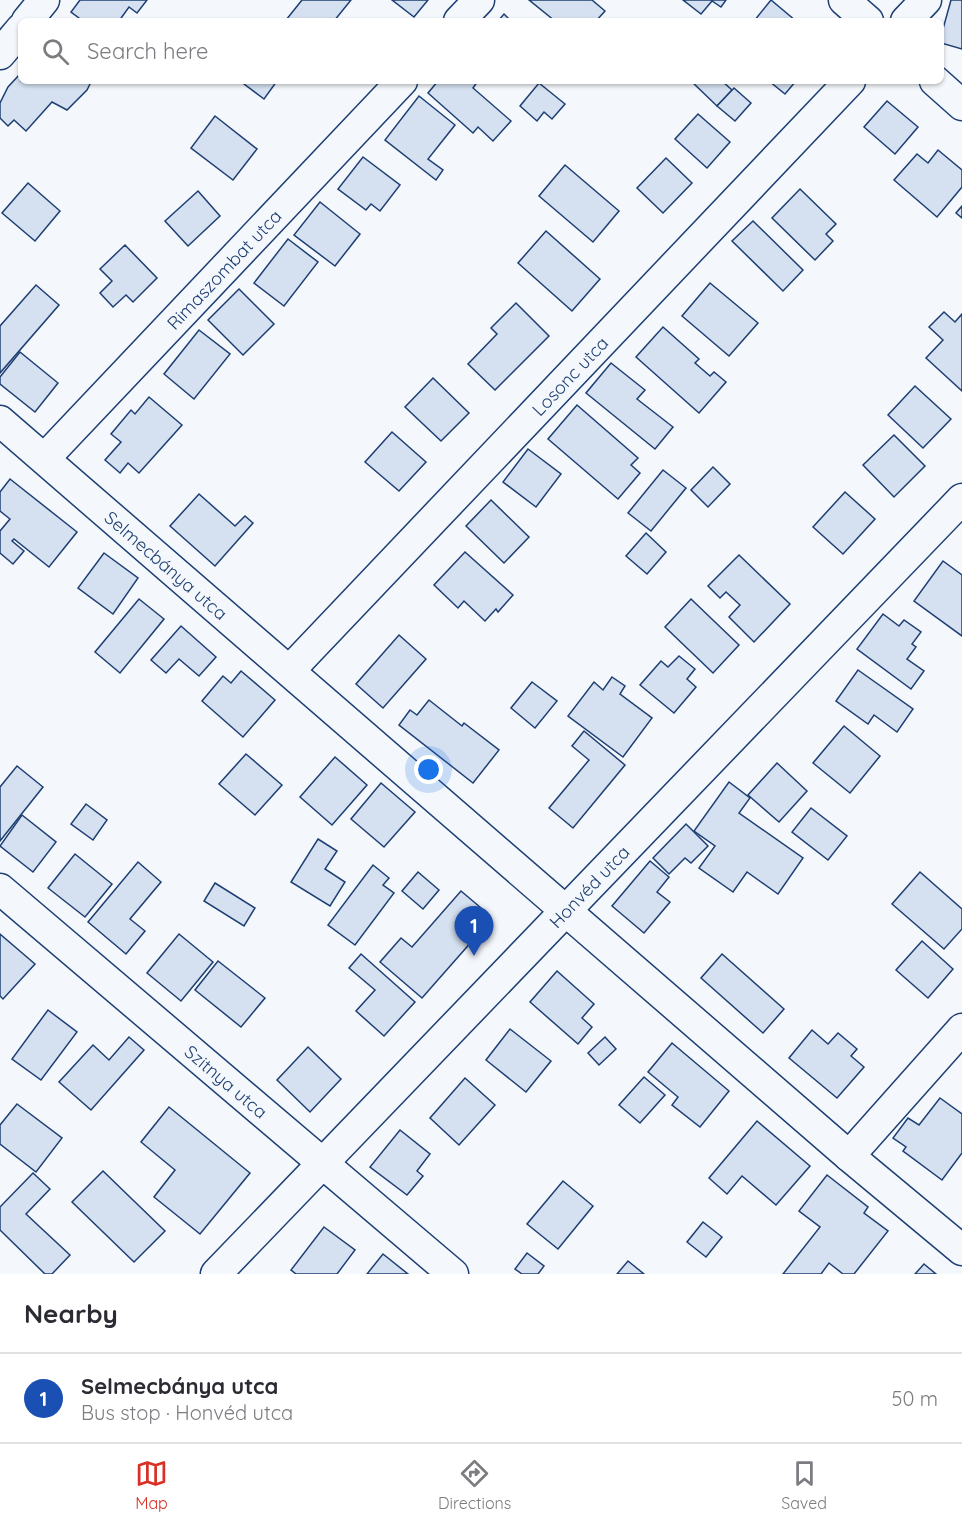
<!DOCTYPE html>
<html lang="en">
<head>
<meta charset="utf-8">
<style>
  body { margin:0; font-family:Quicksand,sans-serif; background:#f2f2f3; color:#2b2b33 }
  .you { position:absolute; left:429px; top:770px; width:21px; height:21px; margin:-15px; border:4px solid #fff; border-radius:50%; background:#1a73e8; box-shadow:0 0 0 9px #1a73e833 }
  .badge { display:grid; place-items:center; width:39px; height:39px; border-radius:50%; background:#d93025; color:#fff; font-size:20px; font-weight:700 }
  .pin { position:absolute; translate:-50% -50px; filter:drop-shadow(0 2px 3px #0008) }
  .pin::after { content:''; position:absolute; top:32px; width:21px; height:18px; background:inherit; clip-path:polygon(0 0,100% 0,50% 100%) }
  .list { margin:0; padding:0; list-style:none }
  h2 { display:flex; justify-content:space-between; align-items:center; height:78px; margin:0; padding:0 24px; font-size:26px }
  h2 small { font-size:20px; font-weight:400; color:#7c7c81 }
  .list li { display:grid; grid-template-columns:39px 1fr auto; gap:18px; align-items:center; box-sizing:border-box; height:90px; padding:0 24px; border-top:2px solid #e1e1e2 }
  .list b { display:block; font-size:22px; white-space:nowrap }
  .list p { margin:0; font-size:20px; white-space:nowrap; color:#7c7c81 }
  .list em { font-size:20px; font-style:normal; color:#7c7c81 }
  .icon { flex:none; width:33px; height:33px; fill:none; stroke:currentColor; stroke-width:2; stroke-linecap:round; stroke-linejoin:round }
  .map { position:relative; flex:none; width:962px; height:1274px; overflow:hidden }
  .search { position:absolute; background:#fff; box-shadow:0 2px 4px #0004; left:18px; right:18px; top:18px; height:66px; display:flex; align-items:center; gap:15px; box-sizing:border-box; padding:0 21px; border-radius:9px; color:#7c7c81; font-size:22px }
  .sheet { height:168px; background:#fff }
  nav { display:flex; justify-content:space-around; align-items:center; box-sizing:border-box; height:84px; border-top:2px solid #e1e1e2; background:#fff; font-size:16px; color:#7c7c81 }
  nav a { display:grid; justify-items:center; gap:3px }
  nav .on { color:#d93025 }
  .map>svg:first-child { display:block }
  .building { fill:#d5e0f0; stroke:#1d3f73; stroke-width:1.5 }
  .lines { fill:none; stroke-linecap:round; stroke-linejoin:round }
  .minor-casing { stroke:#1d3f73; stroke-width:33 }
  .minor { stroke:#f4f7fb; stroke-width:30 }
  .labels { text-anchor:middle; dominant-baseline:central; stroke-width:4.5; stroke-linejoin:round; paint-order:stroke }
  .street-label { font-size:18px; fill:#1d3f73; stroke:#f4f7fb }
</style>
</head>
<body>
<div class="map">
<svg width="962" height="1274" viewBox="0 0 962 1274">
  <rect width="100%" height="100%" fill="#f4f7fb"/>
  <g class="building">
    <polygon points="80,0 147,0 137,13 129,7 119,21 83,21 71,12"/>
    <polygon points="302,0 351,0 334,21 288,21 286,20"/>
    <polygon points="392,0 428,0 414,17"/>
    <polygon points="529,0 592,0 605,11 596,21 555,21"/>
    <polygon points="683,0 726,0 721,7 712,1 701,14"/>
    <polygon points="771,0 796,21 754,21"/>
    <polygon points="951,0 962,0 962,49 941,43 941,36"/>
    <polygon points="504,14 511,21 498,21"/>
    <polygon points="21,73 21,81 91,82 87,90 67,110 52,102 26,131 14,120 8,126 0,118 0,103 8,87"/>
    <polygon points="240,81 277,81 264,99"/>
    <polygon points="438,81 478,81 473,88 511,121 493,141 478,127 473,133 428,93"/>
    <polygon points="691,81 722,81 732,90 717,106"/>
    <polygon points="769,81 796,81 785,94"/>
    <polygon points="539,83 565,104 552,119 544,112 537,121 520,106"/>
    <polygon points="734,88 751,103 735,121 717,106"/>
    <polygon points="419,96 455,125 428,159 443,170 436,180 385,140"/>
    <polygon points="887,101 918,127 895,154 864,127"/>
    <polygon points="698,114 730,142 707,168 675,139"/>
    <polygon points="215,116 257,149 233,180 191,148"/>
    <polygon points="938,150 962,170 962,187 937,217 894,180 917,154 928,163"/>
    <polygon points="363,157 400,185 380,211 371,204 366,210 338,189"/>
    <polygon points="666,158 692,183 663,213 637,188"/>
    <polygon points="565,165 619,211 593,242 539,196"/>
    <polygon points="28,183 60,211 35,241 2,213"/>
    <polygon points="800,189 836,224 826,234 833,241 815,260 772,218"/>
    <polygon points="198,191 220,216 188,246 165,221"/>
    <polygon points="320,202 360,234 335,266 294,235"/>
    <polygon points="962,206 962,218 956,213"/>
    <polygon points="753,221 803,270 783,291 732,241"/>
    <polygon points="546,231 600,279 572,311 518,263"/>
    <polygon points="288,239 318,262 284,306 254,283"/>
    <polygon points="125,245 157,278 133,302 126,295 113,307 100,293 112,281 100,269"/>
    <polygon points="710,283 758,323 729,356 682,316"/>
    <polygon points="36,285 59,305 0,373 0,326"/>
    <polygon points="239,289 274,324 243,355 208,320"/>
    <polygon points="516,303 549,336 495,390 468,364 497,334 491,328"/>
    <polygon points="944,312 955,322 962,314 962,391 926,358 943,340 929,327"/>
    <polygon points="663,327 699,359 695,363 710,376 714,372 726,382 699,413 636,357"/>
    <polygon points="199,330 230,354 194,399 164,374"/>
    <polygon points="20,352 58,383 35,412 0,384 0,377"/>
    <polygon points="611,363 645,390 637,399 673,427 655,449 586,393"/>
    <polygon points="433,378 469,413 441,441 405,407"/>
    <polygon points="915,386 951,419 923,448 888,415"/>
    <polygon points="149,397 182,425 139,473 128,463 120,473 105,460 121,442 111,434 131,410 135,414"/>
    <polygon points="577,405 638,458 631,465 640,473 618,499 548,439"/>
    <polygon points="392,432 426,462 399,491 365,462"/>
    <polygon points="894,435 925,466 894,497 863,465"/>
    <polygon points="528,449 561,474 536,507 503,482"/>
    <polygon points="713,467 730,484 708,507 691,490"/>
    <polygon points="663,470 686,488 651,531 628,513"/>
    <polygon points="10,479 77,532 49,567 14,539 12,541 24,551 13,564 0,553 0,531 10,519 0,511 0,492"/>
    <polygon points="845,492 875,519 843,554 813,527"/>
    <polygon points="199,494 235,526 245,516 253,523 215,566 170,526"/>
    <polygon points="491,500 529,537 504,563 466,526"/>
    <polygon points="646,533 666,552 647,574 626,556"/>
    <polygon points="465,552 513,595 498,612 496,609 485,621 464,601 458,608 434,585"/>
    <polygon points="104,553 138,578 113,614 78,588"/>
    <polygon points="739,555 790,604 754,642 729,617 740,605 726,592 720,598 708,586"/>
    <polygon points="943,561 962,575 962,636 914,601"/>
    <polygon points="139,599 164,619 120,673 95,652"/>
    <polygon points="691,599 739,645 713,673 665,627"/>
    <polygon points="883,614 899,626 904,620 921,632 912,644 916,647 907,659 924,671 911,689 857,649"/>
    <polygon points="181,626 216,657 199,676 179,659 166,673 151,660"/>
    <polygon points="399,635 426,659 383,708 356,684"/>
    <polygon points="679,656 695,669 687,679 696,687 674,713 640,685 661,661 668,667"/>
    <polygon points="858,670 913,709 897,732 874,715 868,724 836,701"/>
    <polygon points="241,671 275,700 243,737 202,701 223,676 231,683"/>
    <polygon points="612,677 625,686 620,694 652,718 623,757 568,716 594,682 603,690"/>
    <polygon points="532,682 557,701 535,728 511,708"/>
    <polygon points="429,700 462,726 464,723 499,750 473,783 399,725 410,710 417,715"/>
    <polygon points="844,726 880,756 850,793 813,763"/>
    <polygon points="584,731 625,765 573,828 549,808 589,760 572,746"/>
    <polygon points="246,754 282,785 255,815 219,784"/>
    <polygon points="335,757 367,785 332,825 300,797"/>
    <polygon points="777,763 807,791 779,822 748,795"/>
    <polygon points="17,766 43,787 0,841 0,787"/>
    <polygon points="729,782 750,798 739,813 803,858 778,894 747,872 733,892 699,868 715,846 694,831"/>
    <polygon points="381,783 415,812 384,847 351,819"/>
    <polygon points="86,804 107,820 93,840 71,824"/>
    <polygon points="811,808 847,836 828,860 792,832"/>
    <polygon points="22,815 56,842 33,872 0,846"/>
    <polygon points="686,824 708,846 691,863 685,858 669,874 653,858"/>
    <polygon points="318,839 337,851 325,869 345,882 330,906 291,882"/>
    <polygon points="75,854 112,884 85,917 48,888"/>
    <polygon points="650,861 669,877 657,892 670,902 644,933 612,906"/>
    <polygon points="138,862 161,882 130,919 145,931 126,954 88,922"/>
    <polygon points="373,865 389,878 383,885 394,893 355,945 328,925"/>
    <polygon points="418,872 439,890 423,909 402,891"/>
    <polygon points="920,872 962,909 962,929 944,949 892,904"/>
    <polygon points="215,883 255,908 244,926 204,901"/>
    <polygon points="461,891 487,913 474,927 480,932 422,998 380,962 401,938 412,947"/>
    <polygon points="0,934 35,964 3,999 0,996"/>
    <polygon points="179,934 213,962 181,1001 147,973"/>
    <polygon points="922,941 953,969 928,998 896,970"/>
    <polygon points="361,954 415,1002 384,1036 356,1011 375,990 349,968"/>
    <polygon points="722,954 784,1009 763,1033 701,978"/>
    <polygon points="218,961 265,998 241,1027 195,990"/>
    <polygon points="557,971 594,1004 582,1018 592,1027 578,1044 530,1002"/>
    <polygon points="48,1010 77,1032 41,1080 12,1059"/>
    <polygon points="510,1029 551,1061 526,1092 486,1060"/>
    <polygon points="812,1030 828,1044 838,1033 857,1049 851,1056 864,1067 837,1098 789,1058"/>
    <polygon points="129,1037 144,1050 91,1110 59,1082 93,1045 109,1060"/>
    <polygon points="605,1037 616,1049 599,1065 588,1053"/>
    <polygon points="672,1043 729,1091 700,1127 672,1105 678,1097 648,1072"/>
    <polygon points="308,1047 341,1079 310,1112 277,1080"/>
    <polygon points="644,1077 665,1095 640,1123 619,1105"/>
    <polygon points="465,1078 495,1105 459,1145 430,1118"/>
    <polygon points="940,1098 962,1114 962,1153 942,1180 903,1151 906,1147 893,1138 908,1118 919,1125"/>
    <polygon points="17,1104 62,1138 36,1172 0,1144 0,1125"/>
    <polygon points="169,1107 250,1173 200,1234 154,1197 175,1170 141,1142"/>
    <polygon points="757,1121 810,1166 776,1205 742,1176 727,1194 709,1178"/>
    <polygon points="400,1130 430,1154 417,1171 423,1176 407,1195 370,1167"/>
    <polygon points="103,1171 165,1231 134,1262 72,1202"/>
    <polygon points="33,1173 50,1189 26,1214 70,1255 52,1274 45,1274 0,1230 0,1207"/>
    <polygon points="827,1175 868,1207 864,1213 888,1231 854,1274 843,1274 829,1263 821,1274 783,1274 820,1227 799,1211"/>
    <polygon points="563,1181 593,1206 558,1249 527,1224"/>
    <polygon points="703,1222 722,1237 706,1257 687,1242"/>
    <polygon points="324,1227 355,1250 337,1274 296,1274 291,1270"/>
    <polygon points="527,1253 544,1266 538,1274 522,1274 515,1269"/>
    <polygon points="383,1254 408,1274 367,1274"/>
    <polygon points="628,1261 644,1274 617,1274"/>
    <polygon points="924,1264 936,1274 915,1274"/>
  </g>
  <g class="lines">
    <g class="minor-casing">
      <g id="minor">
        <polyline points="844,0 868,21"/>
        <polyline points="27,21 44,0"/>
        <polyline points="459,21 479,0"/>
        <polyline points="906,21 926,0"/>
        <polyline points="0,54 21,29"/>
        <polyline points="935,81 962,105"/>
        <path id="s1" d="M0,421L849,1156L962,1250"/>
        <path id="s2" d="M45,458L402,81"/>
        <path id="s3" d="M290,670L850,81"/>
        <path id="s4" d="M0,889L453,1274"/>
        <polyline points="849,1156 962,1029"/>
        <path id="s5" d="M216,1274L962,499"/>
      </g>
    </g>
    <use href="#minor" class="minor"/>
  </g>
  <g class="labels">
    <g class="street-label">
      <text stroke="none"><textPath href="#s2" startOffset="260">Rimaszombat utca</textPath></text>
      <text stroke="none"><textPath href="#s3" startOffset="406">Losonc utca</textPath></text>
      <text stroke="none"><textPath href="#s1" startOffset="220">Selmecbánya utca</textPath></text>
      <text stroke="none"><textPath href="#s5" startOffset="538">Honvéd utca</textPath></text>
      <text stroke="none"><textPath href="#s4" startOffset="297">Szitnya utca</textPath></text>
    </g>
  </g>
</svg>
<div class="you"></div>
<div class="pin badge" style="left:474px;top:956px;background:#1a4fb4">1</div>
<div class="search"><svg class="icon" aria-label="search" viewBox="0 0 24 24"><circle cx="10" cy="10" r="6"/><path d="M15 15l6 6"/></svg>Search here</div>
</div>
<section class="sheet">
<h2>Nearby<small></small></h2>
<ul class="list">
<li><span class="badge" style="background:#1a4fb4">1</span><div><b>Selmecbánya utca</b><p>Bus stop · Honvéd utca</p></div><em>50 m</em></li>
</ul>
</section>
<nav>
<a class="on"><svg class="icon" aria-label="map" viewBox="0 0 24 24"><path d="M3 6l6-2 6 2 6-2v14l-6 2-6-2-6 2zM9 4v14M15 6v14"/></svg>Map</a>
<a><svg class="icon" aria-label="directions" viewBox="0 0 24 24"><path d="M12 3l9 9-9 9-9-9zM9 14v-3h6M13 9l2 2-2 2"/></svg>Directions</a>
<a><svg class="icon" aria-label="saved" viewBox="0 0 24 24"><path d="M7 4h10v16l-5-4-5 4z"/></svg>Saved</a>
</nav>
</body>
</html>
